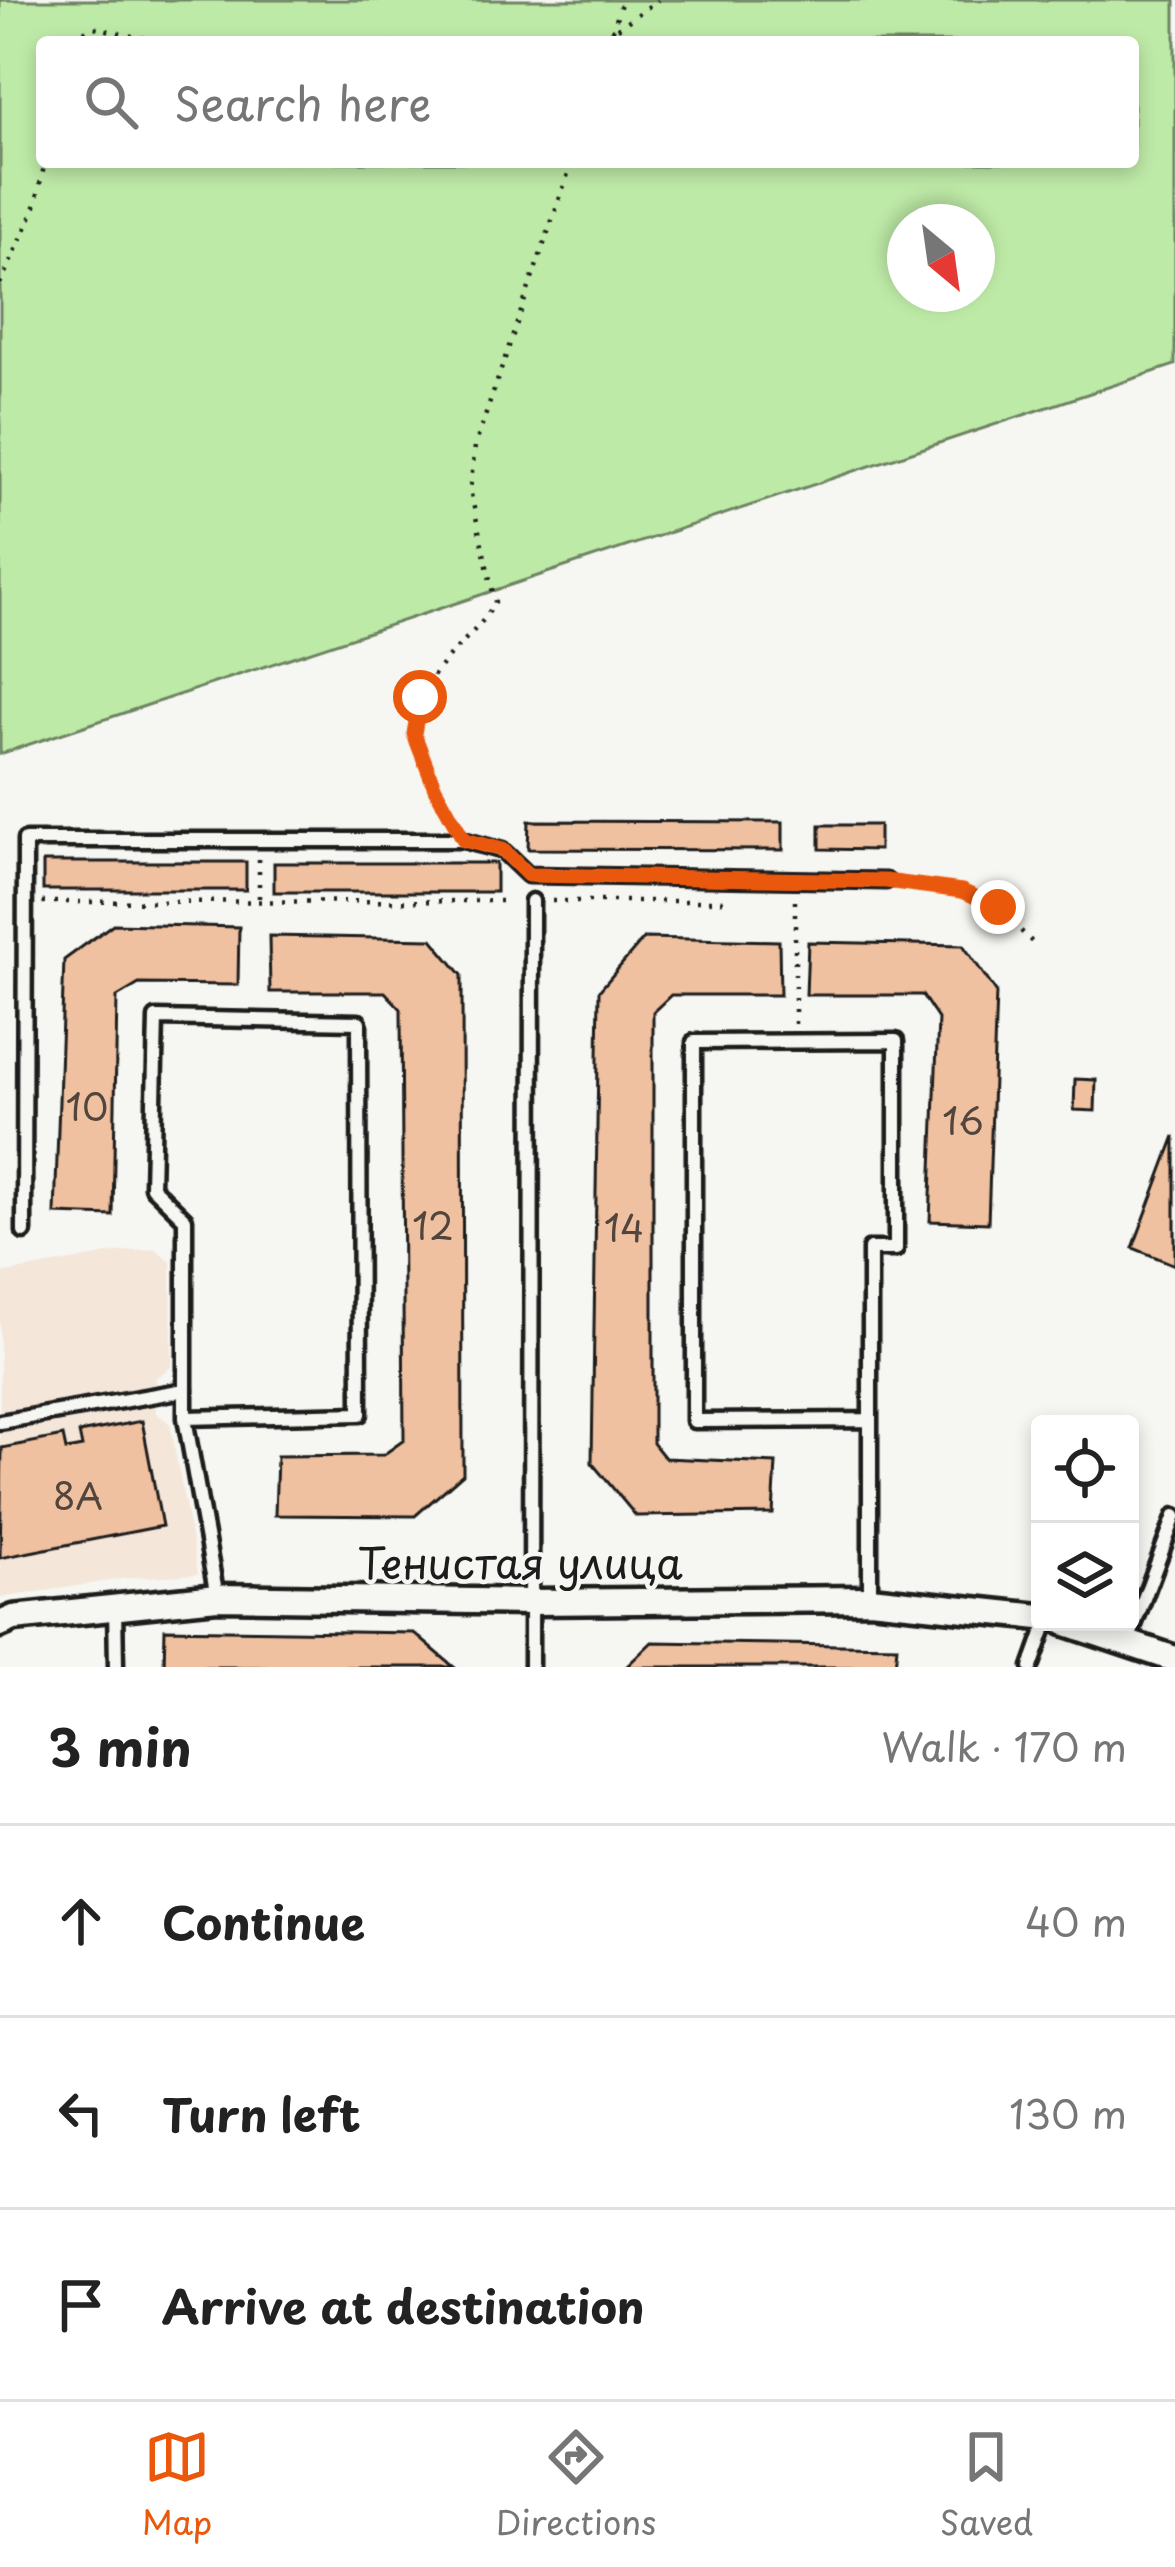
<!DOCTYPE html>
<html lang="en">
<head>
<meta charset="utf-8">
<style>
  body { margin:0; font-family:"Playpen Sans",sans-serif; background:#f2f2f2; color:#222 }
  .controls { position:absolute; right:36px; bottom:36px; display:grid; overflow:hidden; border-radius:12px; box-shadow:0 6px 18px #0003 }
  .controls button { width:108px; height:108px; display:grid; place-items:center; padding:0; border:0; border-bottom:3px solid #e0e0e0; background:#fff; color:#222; font:60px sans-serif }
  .compass { position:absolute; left:887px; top:204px; width:108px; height:108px; border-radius:50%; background:#fff; box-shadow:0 6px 18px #0003; rotate:151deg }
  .stop { position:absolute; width:36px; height:36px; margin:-27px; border:9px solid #ea580c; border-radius:50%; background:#fff }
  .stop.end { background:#ea580c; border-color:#fff; box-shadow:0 3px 12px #0008 }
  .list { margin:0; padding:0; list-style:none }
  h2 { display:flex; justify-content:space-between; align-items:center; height:156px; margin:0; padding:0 48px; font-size:51px }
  h2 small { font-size:39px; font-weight:400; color:#767676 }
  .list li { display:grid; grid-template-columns:78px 1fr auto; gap:36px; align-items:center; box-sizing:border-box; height:192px; padding:0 48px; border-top:3px solid #e0e0e0 }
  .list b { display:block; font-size:45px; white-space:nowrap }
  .list em { font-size:39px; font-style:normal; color:#767676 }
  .icon { flex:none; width:66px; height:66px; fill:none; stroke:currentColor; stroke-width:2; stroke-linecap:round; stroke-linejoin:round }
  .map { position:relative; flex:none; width:1175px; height:1667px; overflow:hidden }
  .search { position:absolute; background:#fff; box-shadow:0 6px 18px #0003; left:36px; right:36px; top:36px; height:132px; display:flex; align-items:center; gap:30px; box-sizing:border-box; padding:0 42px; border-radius:12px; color:#767676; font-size:45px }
  .sheet { height:732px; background:#fff }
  nav { display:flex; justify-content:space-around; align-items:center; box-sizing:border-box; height:168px; border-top:3px solid #e0e0e0; background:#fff; font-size:33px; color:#767676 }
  nav a { display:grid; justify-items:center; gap:6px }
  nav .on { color:#ea580c }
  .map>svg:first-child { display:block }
  .built { fill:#f4e6d9 }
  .green { fill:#beeaa7; stroke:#6d8362; stroke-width:3; fill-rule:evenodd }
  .building { fill:#f0c1a0; stroke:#1c1c1c; stroke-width:3 }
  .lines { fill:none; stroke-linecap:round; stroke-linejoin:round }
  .lane-casing { stroke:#1c1c1c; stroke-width:21 }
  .street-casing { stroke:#1c1c1c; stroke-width:33 }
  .path { stroke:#1c1c1c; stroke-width:4.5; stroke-dasharray:3 9; stroke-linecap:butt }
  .lane { stroke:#f6f6f2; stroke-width:12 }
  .street { stroke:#f6f6f2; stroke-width:24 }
  .route { stroke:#ea580c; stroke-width:15 }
  .labels { text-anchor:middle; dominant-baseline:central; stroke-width:9; stroke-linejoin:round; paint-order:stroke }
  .number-label { font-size:36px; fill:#51453d }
  .street-label { font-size:42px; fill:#1c1c1c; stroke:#f6f6f2 }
</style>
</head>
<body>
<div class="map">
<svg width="1175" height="1667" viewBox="0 0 1175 1667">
  <rect width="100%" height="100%" fill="#f6f6f2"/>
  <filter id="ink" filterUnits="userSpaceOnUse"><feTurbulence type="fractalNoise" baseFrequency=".00833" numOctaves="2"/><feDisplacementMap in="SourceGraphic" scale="24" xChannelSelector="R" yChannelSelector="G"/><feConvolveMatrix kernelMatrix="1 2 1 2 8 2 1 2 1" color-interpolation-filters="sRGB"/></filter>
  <g filter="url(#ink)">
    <polygon class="built" points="156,1249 171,1262 172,1366 155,1378 156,1413 170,1424 198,1574 128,1578 0,1598 0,1274 114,1253"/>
    <path class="green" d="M0,0H1175V365L0,754ZM42,42H1133V162H42ZM905,222H977V294H905Z"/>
    <g class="building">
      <polygon points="529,821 783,822 783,850 528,849"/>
      <polygon points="820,825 879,825 879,850 820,849"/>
      <rect x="43" y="862" width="203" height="28"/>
      <rect x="274" y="863" width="222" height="29"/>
      <polygon points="113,924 239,927 238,985 139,984 117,997 113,1216 55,1214 64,960"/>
      <polygon points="269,936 432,939 462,975 463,1474 415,1516 275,1515 277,1456 383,1455 404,1440 401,1009 385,992 270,992"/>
      <polygon points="644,938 779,941 780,995 671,995 653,1012 653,1443 665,1458 776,1463 773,1514 636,1516 592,1463 599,991"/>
      <polygon points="808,942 963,945 996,992 988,1223 930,1221 938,1019 922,995 806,995"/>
      <polygon points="1075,1079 1096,1080 1095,1111 1074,1110"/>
      <polygon points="1175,1136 1175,1265 1133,1248"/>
      <polygon points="142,1421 162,1526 0,1558 2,1448 63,1436 66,1450 82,1447 79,1433"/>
      <polygon points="165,1629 414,1633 454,1667 164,1667"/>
      <polygon points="652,1642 897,1646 895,1667 626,1667"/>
    </g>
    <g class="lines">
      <g class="lane-casing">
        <g id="lane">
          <polyline points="24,1232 25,840 463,840 503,851 528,875 886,881"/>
          <polyline points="185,1418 360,1414 359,1022 156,1018 152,1187 185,1219 185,1418 217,1597"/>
          <polyline points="870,1420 694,1421 694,1042 896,1041 896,1249 870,1249 870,1599"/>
          <polyline points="0,1422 185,1390"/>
          <polyline points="115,1606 116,1667"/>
          <polyline points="1128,1641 1175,1516"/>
          <polyline points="531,1667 532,901"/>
          <polyline points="1031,1667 1047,1622"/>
        </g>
      </g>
      <g class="street-casing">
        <g id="street">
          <polyline points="1064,1622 1175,1659"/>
          <polyline points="0,1624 14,1618 217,1597 531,1602 870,1599 1040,1617"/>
        </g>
      </g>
      <g class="path">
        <polyline points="62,42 94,27 136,37 192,42"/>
        <polyline points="598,42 658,0"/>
        <polyline points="609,42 622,0"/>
        <polyline points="0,284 34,211 45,162"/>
        <path d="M453,821C416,754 394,714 453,652C470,634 483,624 495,602L470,490L475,446L572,162"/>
        <polyline points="259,859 259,902"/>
        <path d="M902,883C972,892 983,892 1033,943"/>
        <polyline points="552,901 732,901"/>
        <polyline points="42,902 510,901"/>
        <polyline points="795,1024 795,897"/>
      </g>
      <use href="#lane" class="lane"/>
      <use href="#street" class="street"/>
    </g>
  </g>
  <g class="lines" filter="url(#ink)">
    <polyline class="route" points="420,697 414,734 435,788 464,840 503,850 528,875 886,881 962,891 998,907"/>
  </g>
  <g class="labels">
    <g class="number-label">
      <text x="87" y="1106">10</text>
      <text x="963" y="1120">16</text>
      <text x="433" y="1225">12</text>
      <text x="624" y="1227">14</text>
      <text x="78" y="1495">8А</text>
    </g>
    <g class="street-label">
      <text x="520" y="1561">Тенистая улица</text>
    </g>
  </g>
</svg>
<div class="controls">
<button><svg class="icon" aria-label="locate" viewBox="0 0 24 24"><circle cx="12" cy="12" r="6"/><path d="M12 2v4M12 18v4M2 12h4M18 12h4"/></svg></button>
<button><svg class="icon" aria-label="layers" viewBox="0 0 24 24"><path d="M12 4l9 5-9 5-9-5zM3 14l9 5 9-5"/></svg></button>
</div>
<svg class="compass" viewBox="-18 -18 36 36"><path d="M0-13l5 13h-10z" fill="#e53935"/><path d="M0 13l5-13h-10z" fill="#767676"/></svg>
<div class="stop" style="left:420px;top:697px"></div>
<div class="stop end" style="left:998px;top:907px"></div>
<div class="search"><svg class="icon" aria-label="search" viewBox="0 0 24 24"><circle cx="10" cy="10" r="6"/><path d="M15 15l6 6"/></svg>Search here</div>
</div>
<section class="sheet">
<h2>3 min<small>Walk · 170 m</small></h2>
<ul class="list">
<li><svg class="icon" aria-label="ahead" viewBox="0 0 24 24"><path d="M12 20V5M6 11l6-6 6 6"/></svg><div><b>Continue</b></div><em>40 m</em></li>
<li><svg class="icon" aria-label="left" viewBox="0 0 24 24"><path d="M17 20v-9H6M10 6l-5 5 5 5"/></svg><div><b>Turn left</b></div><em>130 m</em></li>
<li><svg class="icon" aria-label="arrive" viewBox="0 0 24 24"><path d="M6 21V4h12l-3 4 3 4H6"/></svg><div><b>Arrive at destination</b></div></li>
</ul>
</section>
<nav>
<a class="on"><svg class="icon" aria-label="map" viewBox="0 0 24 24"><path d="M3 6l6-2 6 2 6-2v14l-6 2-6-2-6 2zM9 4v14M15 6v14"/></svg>Map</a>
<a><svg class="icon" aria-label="directions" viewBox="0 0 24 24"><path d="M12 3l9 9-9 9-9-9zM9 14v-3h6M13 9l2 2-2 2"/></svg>Directions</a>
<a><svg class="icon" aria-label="saved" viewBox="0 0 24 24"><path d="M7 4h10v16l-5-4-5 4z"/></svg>Saved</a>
</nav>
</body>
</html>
